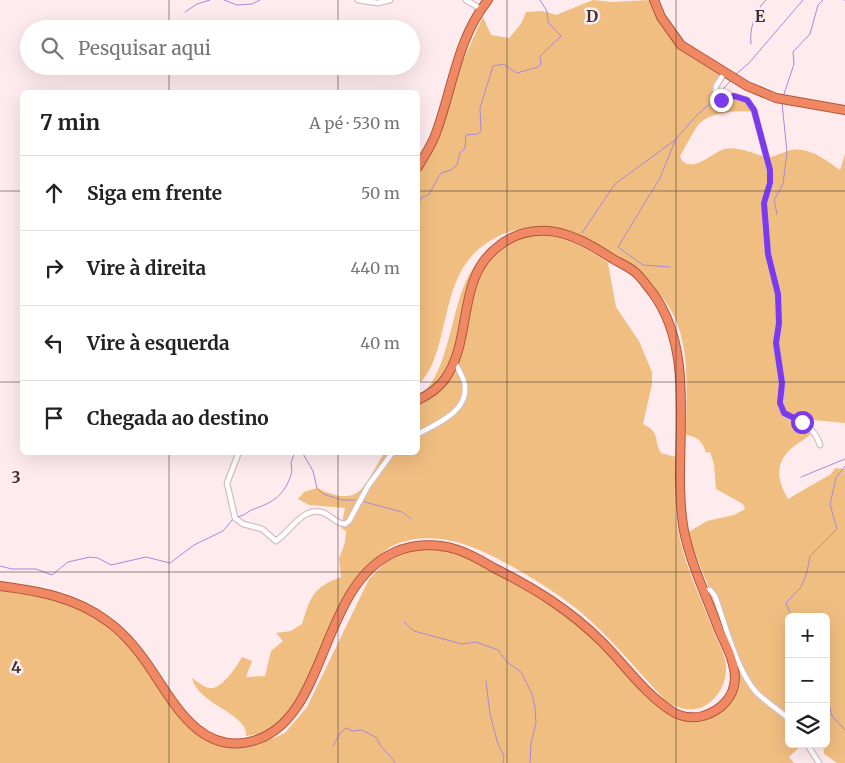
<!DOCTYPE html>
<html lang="pt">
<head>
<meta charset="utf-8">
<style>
  body { margin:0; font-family:Merriweather,serif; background:#f6f6f6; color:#222 }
  .controls { position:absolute; right:15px; bottom:15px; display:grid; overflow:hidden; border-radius:8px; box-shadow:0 5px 20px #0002 }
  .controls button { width:45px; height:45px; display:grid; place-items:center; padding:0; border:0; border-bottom:1px solid #e0e0e0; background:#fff; color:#222; font:25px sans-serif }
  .stop { position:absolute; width:15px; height:15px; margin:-11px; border:4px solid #7c3aed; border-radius:50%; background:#fff }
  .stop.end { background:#7c3aed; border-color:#fff; box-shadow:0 1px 5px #0008 }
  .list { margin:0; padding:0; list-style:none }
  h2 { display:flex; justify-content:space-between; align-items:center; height:65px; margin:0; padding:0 20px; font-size:21px }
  h2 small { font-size:16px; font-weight:400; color:#767676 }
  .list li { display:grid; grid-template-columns:32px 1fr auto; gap:15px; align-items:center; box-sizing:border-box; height:75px; padding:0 20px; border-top:1px solid #e0e0e0 }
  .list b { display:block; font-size:19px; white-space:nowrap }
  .list em { font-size:16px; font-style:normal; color:#767676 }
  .icon { flex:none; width:28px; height:28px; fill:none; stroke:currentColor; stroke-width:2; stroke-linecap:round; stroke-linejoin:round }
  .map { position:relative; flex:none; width:845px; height:763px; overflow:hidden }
  .search { position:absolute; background:#fff; box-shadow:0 5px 20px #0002; left:20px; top:20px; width:400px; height:55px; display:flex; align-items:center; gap:12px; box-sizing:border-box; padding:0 18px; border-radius:28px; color:#767676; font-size:19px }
  .panel { position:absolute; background:#fff; box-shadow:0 5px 20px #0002; left:20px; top:90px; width:400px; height:365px; border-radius:8px }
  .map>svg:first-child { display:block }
  .green { fill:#f0be80 }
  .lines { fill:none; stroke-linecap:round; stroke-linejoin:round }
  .stream { stroke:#a789d9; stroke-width:1 }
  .minor-casing { stroke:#d5bec2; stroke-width:7 }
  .trunk-casing { stroke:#af573a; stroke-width:10 }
  .minor { stroke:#fff; stroke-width:4.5 }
  .trunk { stroke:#f08864; stroke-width:8 }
  .route { stroke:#7c3aed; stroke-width:6 }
  .grid { fill:none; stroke:#3c3335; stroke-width:1; stroke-opacity:0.55 }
  .grid-label { font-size:16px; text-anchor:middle; font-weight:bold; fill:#3c3335; stroke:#feebee; stroke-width:5; stroke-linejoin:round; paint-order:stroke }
</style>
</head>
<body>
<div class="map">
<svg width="845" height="763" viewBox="0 0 845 763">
  <rect width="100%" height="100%" fill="#feebee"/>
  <g class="green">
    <path d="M593,0L612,2L650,0C662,38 690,54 721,75L715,86L717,96C738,95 741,92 754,112C739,110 711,112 700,123C696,126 683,151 680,157C690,176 712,153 724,149C738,146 753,154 766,157C772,158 781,153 788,151C807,145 824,159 840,170L845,154V423L813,420L812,433C806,439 799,442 793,447C774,463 777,480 788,499L831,474L835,468L845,469V763H837L824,754L823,744H826V617H789V744H803L789,757L794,763H0V588L58,599L93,614L124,637L181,714L213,739L247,744L274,738L285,733L307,707L369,579L385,563L406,551L421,547L453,549L562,606L683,719L724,706L738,672L737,658L687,533L707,521L734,515L745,509L743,504L716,489L714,464L710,452L706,453C702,441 698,437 686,435C686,395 691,353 674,316C663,292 642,277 621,263C606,253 591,239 574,232C538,219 495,229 470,258C440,293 448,357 418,385V170L440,125L460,67L483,17L491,35L509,38L521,24L526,12L543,11L556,15Z"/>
    <path d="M535,235C564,235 584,246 608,263L616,307L639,341L652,372V384L643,424C661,433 653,439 661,453L676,457C675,481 673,506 678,530C684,565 701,598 713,630C718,642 725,654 726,666C727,682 719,697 706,705C693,713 678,709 666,701C639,673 614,641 584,615C558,592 486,547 452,541C435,537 415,537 399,543C384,548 374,561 364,572L299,707L267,733L246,736C249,714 197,704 192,678C197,681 203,687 209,688C221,691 237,666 242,657L252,661L246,677L265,676L271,651L283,641L276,633L291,631L302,624C310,598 313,587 341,577L339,559L345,542L346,531L341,528L345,508L309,505L298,499L304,492L317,488C361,509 363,487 384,453L418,452V397C430,389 435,377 441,363C463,305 455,244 535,235Z"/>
  </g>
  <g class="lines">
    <g class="stream">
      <polyline points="224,0 237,5 252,4 260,0"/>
      <polyline points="844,0 845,0"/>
      <polyline points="185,12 197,4 210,0"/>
      <path d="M751,44C749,30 755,10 766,0"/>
      <polyline points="735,75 749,63 803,0"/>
      <polyline points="717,96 731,80"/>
      <polyline points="783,97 794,64 793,52 810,34 818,5 823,0"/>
      <polyline points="418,206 421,198 429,194 441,173 451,170 457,165 460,153 465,148 466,135 477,134 481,131 480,108 493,66 503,64 517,73 538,67 541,64 540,56 561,36 548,22 547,11 540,0"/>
      <polyline points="418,213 418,218"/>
      <polyline points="777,214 774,200 783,184 787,152 782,103"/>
      <polyline points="582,233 615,184 675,140 696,116 715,99"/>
      <polyline points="670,267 643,265 618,247 660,178 675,141"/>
      <polyline points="302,452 313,471 317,488 323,494 342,500 358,500"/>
      <polyline points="801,477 845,459"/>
      <polyline points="361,501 402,512 411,519"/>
      <path d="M236,517C246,516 247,511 254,509C274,502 284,495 291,475C294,467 287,464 296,452"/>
      <polyline points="0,566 12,569 36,569 52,575 68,562 90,557 98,558 111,565 146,557 170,563 194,545 223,531 233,519"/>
      <polyline points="792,617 786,603 801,587 807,572 810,556 837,529 830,504 836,478 845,466"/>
      <polyline points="404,622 414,631 462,644 476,642 498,650 507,662 521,672 532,694 535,707 536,723 531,743 530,763"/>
      <polyline points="486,681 490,714 497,741 504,756 503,763"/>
      <polyline points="826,693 832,716 845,730"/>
      <path d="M333,746L340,733L346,728L353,731L362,730L377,738C379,748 390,753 395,763"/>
    </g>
    <g class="minor-casing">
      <g id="minor">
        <polyline points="358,0 378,3 390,0"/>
        <polyline points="466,0 481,9"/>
        <path d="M725,72L716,86L715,96L721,100L734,96L747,100L754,110L770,170L771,183L764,203L768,254L778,294L779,323L776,343L782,383L781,408C792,426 812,419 820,445"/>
        <path d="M418,434C436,424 467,412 465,387C465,379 458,369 454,361"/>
        <path d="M239,452L227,483L235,518L243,524L262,529L276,541C290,532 301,508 321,512C330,514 336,524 345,524L349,521L368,486L393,452"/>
        <path d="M703,590H710L715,596C725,624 736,669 756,692C766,702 779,710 789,719"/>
        <polyline points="807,744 819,763"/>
      </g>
    </g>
    <g class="trunk-casing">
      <g id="trunk">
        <polyline points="654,0 661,17 681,45 747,86 776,98 845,110"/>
        <path d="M418,167C424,156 432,145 436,133C453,87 457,39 488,0"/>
        <path d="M0,586C38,591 75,597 107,621C123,632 137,649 148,665C173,701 199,756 253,741C329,720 318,586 395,552C413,544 436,543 455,549C469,553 482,561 494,568C534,588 570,610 602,642C624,664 644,693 670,710C680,717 691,719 703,716C720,711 734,698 735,679C735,662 726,645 719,630C707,597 691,565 684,531C670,455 701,357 652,292C647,286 642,278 635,272C629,267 620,263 613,259C594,247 572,233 549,231C532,230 514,234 500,245C455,277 474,338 445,379C438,389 428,395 418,400"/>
      </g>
    </g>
    <use href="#minor" class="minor"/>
    <use href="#trunk" class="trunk"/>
  </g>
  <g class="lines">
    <polyline class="route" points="721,100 734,96 747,100 754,110 770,170 770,183 764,203 768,254 778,294 779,323 776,343 782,383 780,403 784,413 802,422"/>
  </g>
  <path class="grid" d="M169,0V29M338,0V29M507,0V763M676,0V763M169,66V92M338,66V92M0,191H22M418,191H845M0,382H22M418,382H845M169,452V763M338,452V763M0,572H845"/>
  <g class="grid-label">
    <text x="592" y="22">D</text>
    <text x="760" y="22">E</text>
    <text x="16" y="483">3</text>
    <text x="16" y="673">4</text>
  </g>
</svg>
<div class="controls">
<button>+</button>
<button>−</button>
<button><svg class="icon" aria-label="layers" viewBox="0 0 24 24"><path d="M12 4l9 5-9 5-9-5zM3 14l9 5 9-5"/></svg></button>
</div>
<div class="stop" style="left:802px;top:422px"></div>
<div class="stop end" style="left:721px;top:100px"></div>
<div class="search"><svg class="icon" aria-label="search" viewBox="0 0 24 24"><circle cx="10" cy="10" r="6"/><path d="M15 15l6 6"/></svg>Pesquisar aqui</div>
<section class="panel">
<h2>7 min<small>A pé · 530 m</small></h2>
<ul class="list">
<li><svg class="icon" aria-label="ahead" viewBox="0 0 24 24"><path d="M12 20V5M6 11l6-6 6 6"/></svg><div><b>Siga em frente</b></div><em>50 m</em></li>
<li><svg class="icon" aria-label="right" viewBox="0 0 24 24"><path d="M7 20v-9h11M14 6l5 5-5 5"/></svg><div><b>Vire à direita</b></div><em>440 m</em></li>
<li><svg class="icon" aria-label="left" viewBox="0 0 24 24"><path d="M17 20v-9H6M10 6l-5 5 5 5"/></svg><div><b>Vire à esquerda</b></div><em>40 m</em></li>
<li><svg class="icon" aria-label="arrive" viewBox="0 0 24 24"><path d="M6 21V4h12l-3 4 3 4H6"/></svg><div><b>Chegada ao destino</b></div></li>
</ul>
</section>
</div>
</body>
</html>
